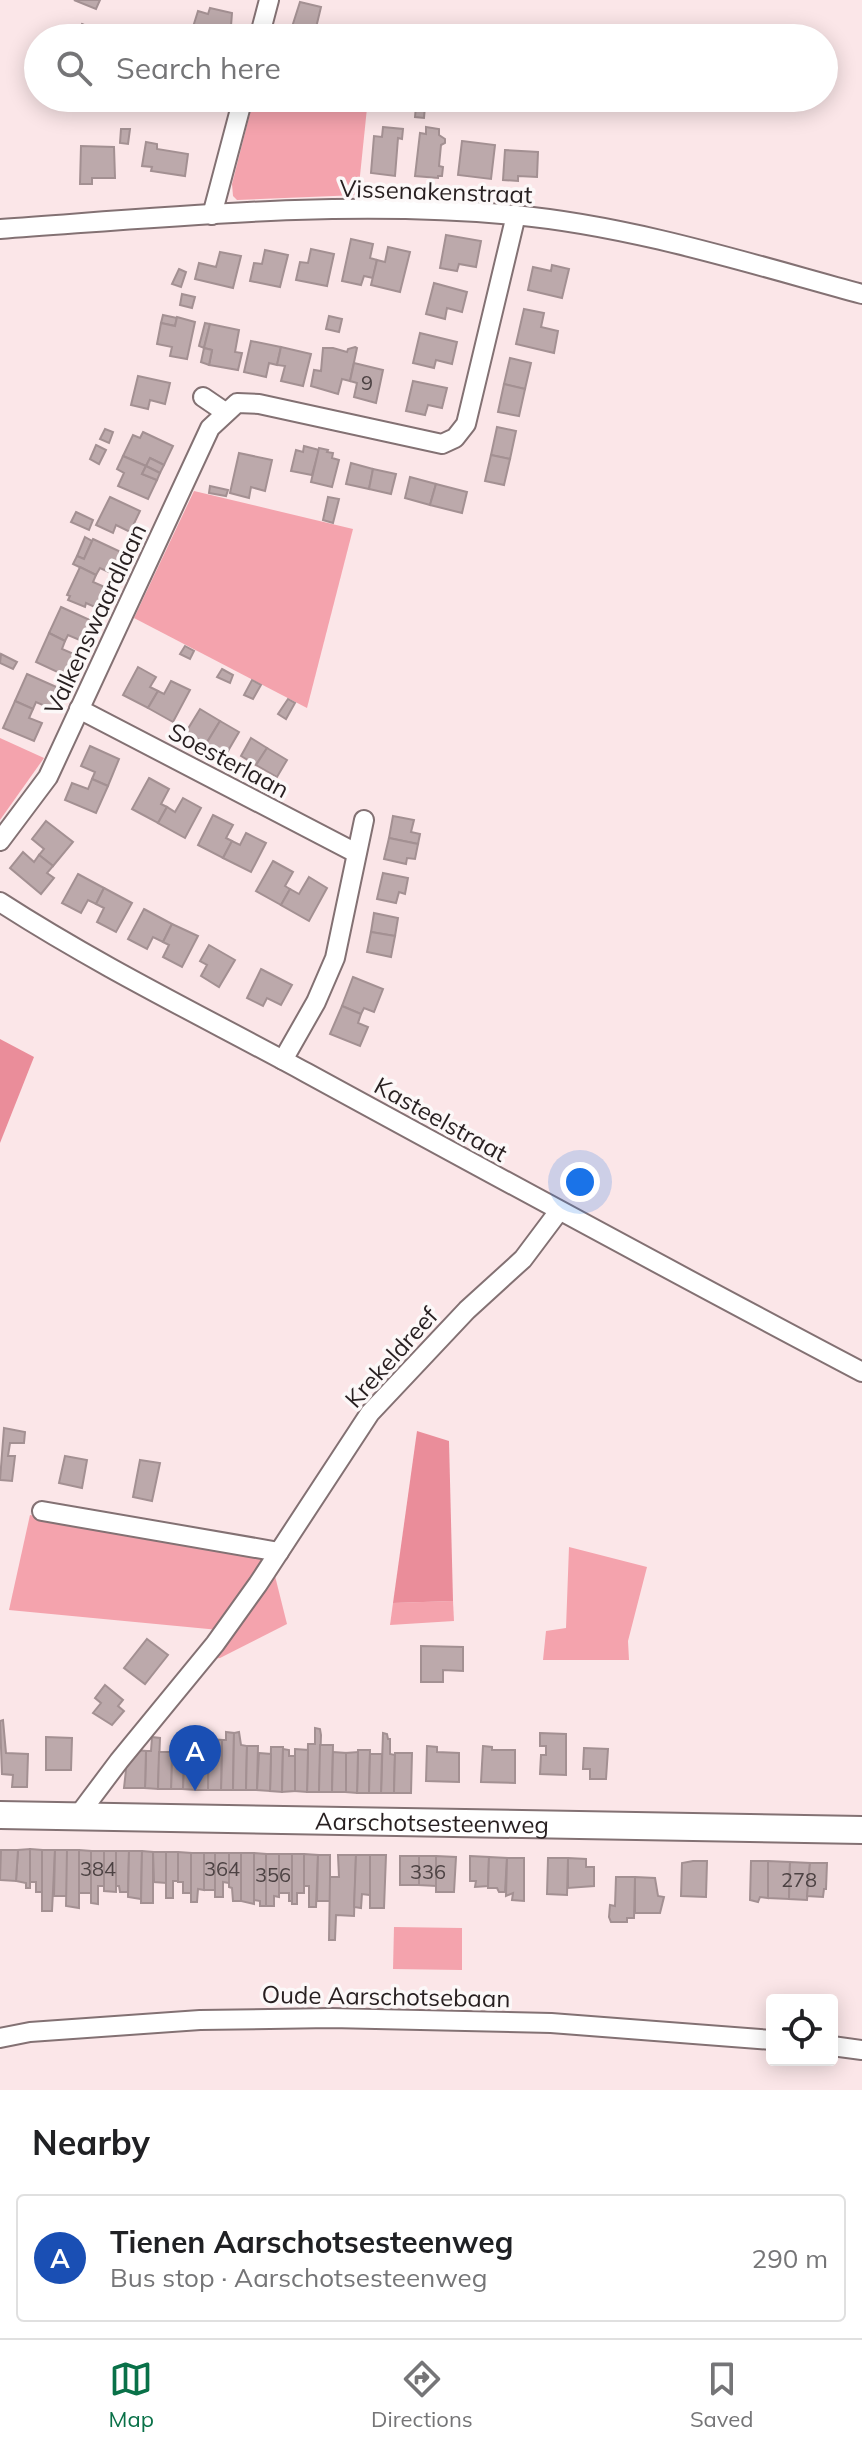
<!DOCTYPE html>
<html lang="en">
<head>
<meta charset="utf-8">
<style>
  body { margin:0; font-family:Mulish,sans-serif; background:#f6f6f6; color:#202124 }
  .controls { position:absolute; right:24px; bottom:24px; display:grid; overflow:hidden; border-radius:8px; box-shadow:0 4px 20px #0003 }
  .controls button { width:72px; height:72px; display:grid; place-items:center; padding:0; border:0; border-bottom:2px solid #e0e0e0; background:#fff; color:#202124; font:40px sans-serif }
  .you { position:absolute; left:580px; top:1182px; width:28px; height:28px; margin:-20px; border:6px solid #fff; border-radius:50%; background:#1a73e8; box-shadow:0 0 0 12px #1a73e833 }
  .badge { display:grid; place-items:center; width:52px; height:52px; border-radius:50%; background:#097148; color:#fff; font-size:26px; font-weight:700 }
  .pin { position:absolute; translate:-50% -66px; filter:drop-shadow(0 2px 4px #0008) }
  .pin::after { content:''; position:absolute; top:42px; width:28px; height:24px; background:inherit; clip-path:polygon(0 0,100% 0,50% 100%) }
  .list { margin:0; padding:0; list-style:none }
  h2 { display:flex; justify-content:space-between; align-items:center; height:104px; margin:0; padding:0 32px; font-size:34px }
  h2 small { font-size:26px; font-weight:400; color:#757577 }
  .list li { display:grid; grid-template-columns:52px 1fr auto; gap:24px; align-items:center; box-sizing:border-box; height:128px; margin:0 16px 16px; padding:0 16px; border:2px solid #e0e0e0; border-radius:8px }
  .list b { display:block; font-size:30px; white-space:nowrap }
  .list p { margin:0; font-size:26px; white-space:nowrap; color:#757577 }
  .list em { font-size:26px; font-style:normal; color:#757577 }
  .icon { flex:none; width:44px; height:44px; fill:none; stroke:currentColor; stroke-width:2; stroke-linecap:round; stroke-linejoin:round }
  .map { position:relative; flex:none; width:862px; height:2090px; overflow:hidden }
  .search { position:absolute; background:#fff; box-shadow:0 4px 20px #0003; left:24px; right:24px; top:24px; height:88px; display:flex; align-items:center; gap:20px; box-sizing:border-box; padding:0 28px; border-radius:44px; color:#757577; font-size:30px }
  .sheet { height:248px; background:#fff }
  nav { display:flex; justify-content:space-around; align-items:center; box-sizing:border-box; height:112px; border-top:2px solid #e0e0e0; background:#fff; font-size:22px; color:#757577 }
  nav a { display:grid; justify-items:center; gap:4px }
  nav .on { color:#097148 }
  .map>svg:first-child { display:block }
  .green { fill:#f4a3ad }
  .forest { fill:#ea8d9a }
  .building { fill:#bca9ab; stroke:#a39092; stroke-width:2 }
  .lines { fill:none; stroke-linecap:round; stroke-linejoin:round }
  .street-casing { stroke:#837173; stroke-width:22 }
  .secondary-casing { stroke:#837173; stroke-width:30 }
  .street { stroke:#fff; stroke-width:18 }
  .secondary { stroke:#fff; stroke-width:26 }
  .labels { text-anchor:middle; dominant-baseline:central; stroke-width:7; stroke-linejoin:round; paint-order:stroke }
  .number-label { font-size:20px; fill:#4c4243 }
  .street-label { font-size:24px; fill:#271f20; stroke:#fcf8f8 }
</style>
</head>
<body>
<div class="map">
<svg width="862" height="2090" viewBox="0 0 862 2090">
  <rect width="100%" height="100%" fill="#fbe6e8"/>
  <g class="green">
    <polygon points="254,98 329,98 367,108 358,195 237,200 233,196 232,184"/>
    <polygon points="194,491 353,529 307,708 134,618"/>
    <polygon points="0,738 44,758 0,820"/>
    <polygon points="30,1515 268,1556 219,1630 9,1610"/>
    <polygon points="569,1547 647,1567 628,1641 629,1660 543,1660 546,1631 566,1628"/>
    <polygon points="273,1568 287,1624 220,1658 212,1659"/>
    <polygon points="453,1601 454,1621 390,1625 393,1603"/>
    <polygon points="394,1927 462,1928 462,1970 393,1969"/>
  </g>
  <g class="forest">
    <polygon points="0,1039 34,1057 0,1143"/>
    <polygon points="417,1431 449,1441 453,1601 393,1603"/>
  </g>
  <g class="building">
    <polygon points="74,0 100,0 96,9"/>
    <polygon points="300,2 321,7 314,36 291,30"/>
    <polygon points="210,8 232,13 231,26 225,37 203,33 204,30 193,27 198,11 208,14"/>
    <polygon points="82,24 93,29 89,38 76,38"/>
    <polygon points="291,30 314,36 316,38 290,36"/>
    <polygon points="150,98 200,98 198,105 177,100 174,109 149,102"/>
    <polygon points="416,106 425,106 424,118 415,117"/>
    <polygon points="383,127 403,129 402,139 398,138 395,176 371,173 374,136 382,137"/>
    <polygon points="426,127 439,129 439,135 445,139 445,143 441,145 439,166 443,167 442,176 438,176 438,178 415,176 420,133 426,134"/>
    <polygon points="121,129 130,129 128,144 120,143"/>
    <polygon points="462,141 495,145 491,179 458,175"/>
    <polygon points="146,142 157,144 157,149 188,154 185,176 151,171 152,167 142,166"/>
    <polygon points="81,146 114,147 115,178 92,178 92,184 80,184"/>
    <polygon points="505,150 538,152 537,177 518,176 518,181 503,180"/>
    <polygon points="446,235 481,241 476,267 459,264 457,271 440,268"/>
    <polygon points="351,239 373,244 370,258 377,260 373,278 364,276 361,285 342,281"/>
    <polygon points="388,247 410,252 400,292 371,285 377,260 385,262"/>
    <polygon points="311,249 334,254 327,286 296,280 300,262 308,263"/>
    <polygon points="265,250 288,255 280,287 250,281 254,263 262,264"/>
    <polygon points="220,252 241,256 233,288 195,279 199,263 216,267"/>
    <polygon points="552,265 569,269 562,298 528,290 533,267 551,271"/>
    <polygon points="179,269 186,272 181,287 172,284"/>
    <polygon points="434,283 467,292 462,312 447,308 445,319 426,314"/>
    <polygon points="182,294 195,297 192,308 180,305"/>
    <polygon points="524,309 544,313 541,327 558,331 554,353 516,344"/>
    <polygon points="163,315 177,318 175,326 161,323"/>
    <polygon points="329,316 342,319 339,332 326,329"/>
    <polygon points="177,317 195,322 187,359 170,356 172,347 157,344 161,323 175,326"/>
    <polygon points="205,323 210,324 204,348 199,346"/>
    <polygon points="210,324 239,330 235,352 242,353 238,370 209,365 212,350 204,348"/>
    <polygon points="420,333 457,342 452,364 436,360 434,368 413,363"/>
    <polygon points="251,341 281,347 277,365 269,363 266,377 244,372"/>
    <polygon points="281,347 311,354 303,386 281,381 285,366 277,365"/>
    <polygon points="355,347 357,348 350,381 342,379 338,394 311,386 314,370 321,371 323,348 333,348 347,352 348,349"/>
    <polygon points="204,348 212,350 209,365 201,362"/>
    <polygon points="510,358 531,363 525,389 504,384"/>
    <polygon points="354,363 383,370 376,403 354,397 357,383 350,381"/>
    <polygon points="138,376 170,383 165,404 150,400 148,409 131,405"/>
    <polygon points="413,381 447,388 442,408 428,405 425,415 406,411"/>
    <polygon points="504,384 525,389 519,416 498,412"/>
    <polygon points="497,427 516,431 510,459 491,455"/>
    <polygon points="105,429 113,432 109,443 100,439"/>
    <polygon points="143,432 173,446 164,465 150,458 146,466 123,456 133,435 140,438"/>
    <polygon points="96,445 106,450 99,464 90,459"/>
    <polygon points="304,446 319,450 312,475 291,471 296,450 303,452"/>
    <polygon points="319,448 328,450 327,452 333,453 332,458 339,460 332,487 311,482"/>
    <polygon points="239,453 272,460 265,491 251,487 249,498 230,493"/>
    <polygon points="491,455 510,459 504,485 485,481"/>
    <polygon points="123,456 146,466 142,474 157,480 148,499 118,486 124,473 117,469"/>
    <polygon points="150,458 164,465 160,473 146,466"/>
    <polygon points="351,463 373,469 369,489 346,484"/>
    <polygon points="146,466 160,473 157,480 142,474"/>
    <polygon points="373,469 396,474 391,494 369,489"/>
    <polygon points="410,477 436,484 430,505 405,498"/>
    <polygon points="436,484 467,492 462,513 430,505"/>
    <polygon points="210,486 228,490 226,496 209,493"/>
    <polygon points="110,497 140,511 130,532 116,525 113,533 96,525"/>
    <polygon points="328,497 339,499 333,523 323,520"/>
    <polygon points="76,512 93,520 89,530 71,522"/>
    <polygon points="85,537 92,541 84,559 77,556"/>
    <polygon points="93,539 123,553 113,574 100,568 96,575 73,564 77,556 84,559"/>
    <polygon points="80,567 96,575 93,582 107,588 97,608 86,603 85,607 68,600 70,596 67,595"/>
    <polygon points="61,607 92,621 82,641 68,635 65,641 49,633"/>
    <polygon points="49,633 65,641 62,649 76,655 66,676 36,662"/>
    <polygon points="185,646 194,651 190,659 180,654"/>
    <polygon points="1,654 17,662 13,669 0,663"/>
    <polygon points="138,667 156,677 150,687 158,691 148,708 123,695"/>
    <polygon points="222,669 233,675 230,683 217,677"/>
    <polygon points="27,674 61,689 52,709 36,702 33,709 15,701"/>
    <polygon points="252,680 261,685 253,699 244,695"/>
    <polygon points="171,681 190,690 173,722 148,708 158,691 164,694"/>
    <polygon points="288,699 295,703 286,719 278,714"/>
    <polygon points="15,701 33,709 29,718 42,723 34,741 3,728"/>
    <polygon points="200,709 220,721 206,744 186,732"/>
    <polygon points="220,721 239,732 225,756 206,744"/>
    <polygon points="251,738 267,748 256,765 241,756"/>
    <polygon points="90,746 119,759 108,786 92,779 95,772 81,766"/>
    <polygon points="267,748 287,760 277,777 256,765"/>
    <polygon points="149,778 169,789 161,804 167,807 158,823 132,809"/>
    <polygon points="92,779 108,786 96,813 65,800 72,783 88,789"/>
    <polygon points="183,798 201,808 185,838 158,823 167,807 175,812"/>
    <polygon points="213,815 233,825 226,838 232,841 223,858 198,845"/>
    <polygon points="393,816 414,820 411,832 420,834 418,844 389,838"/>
    <polygon points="46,821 73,842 53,866 39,855 44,849 32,839"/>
    <polygon points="246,833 266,843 251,872 223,858 232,841 240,845"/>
    <polygon points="389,838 418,844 415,859 407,858 406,864 384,859"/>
    <polygon points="23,852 34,862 39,855 53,866 47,873 54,878 41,894 10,868"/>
    <polygon points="273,861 293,872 285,886 290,889 281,905 256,891"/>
    <polygon points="383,873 408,878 405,894 399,892 396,903 377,899"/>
    <polygon points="78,874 104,888 96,904 88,900 81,913 62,903"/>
    <polygon points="309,877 327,888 309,921 281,905 290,889 299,894"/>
    <polygon points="104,888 132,903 116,932 97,922 104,908 96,904"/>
    <polygon points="144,909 172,924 163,942 153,937 147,949 128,939"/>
    <polygon points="374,913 398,918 395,936 371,932"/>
    <polygon points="172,924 198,936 182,967 163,957 169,945 163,942"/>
    <polygon points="371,932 395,936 391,957 367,952"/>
    <polygon points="209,945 235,960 219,987 201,976 207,965 200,961"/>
    <polygon points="261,969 292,985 281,1005 267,998 263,1006 247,998"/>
    <polygon points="353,977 383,989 374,1012 364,1008 361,1014 342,1006"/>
    <polygon points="342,1006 361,1014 358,1023 368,1027 360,1046 330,1034"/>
    <polygon points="4,1428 25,1432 24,1443 10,1443 8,1456 15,1456 12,1481 0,1480"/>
    <polygon points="65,1456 87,1460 82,1488 59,1483"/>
    <polygon points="140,1460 160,1463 152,1501 133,1497"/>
    <polygon points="147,1639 168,1655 145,1684 124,1668"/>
    <polygon points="421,1646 463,1647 463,1671 443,1670 443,1682 421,1682"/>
    <polygon points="105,1685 123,1700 118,1706 124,1711 112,1725 93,1713 101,1703 95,1698"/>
    <polygon points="3,1720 6,1753 28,1754 27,1787 12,1787 13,1775 2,1774 0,1721"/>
    <polygon points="315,1728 320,1729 321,1735 319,1792 307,1792 308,1744 315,1744"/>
    <polygon points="226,1732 234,1733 233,1790 221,1790 222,1740 226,1740"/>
    <polygon points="239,1732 241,1745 247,1746 246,1790 233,1790 234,1733"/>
    <polygon points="383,1733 387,1734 388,1739 390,1739 390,1754 395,1755 394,1793 381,1793"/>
    <polygon points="540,1733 566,1734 566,1775 540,1774 541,1755 546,1755 546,1746 540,1746"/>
    <polygon points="197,1734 209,1734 208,1790 196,1790"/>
    <polygon points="46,1737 72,1738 71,1770 46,1770"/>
    <polygon points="152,1737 160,1738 158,1789 145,1788 146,1751 151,1751"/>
    <polygon points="209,1739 222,1740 221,1790 208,1790"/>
    <polygon points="172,1741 185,1741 183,1789 171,1789"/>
    <polygon points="185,1744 197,1745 196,1790 183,1789"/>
    <polygon points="320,1745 333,1745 332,1792 319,1792"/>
    <polygon points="247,1746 258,1746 257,1790 246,1790"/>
    <polygon points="427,1746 437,1747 437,1752 459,1753 459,1782 426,1781"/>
    <polygon points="483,1746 492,1747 492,1750 515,1750 515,1783 481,1782"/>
    <polygon points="271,1747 283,1747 282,1792 270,1791"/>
    <polygon points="584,1748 608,1749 606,1779 590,1779 590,1769 583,1769"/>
    <polygon points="283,1749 289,1750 289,1756 295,1756 295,1791 282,1792"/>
    <polygon points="295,1749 308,1750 307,1792 295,1791"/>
    <polygon points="134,1750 146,1751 145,1788 124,1788 127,1761"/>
    <polygon points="358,1750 370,1750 369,1793 357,1793"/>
    <polygon points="159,1752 172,1752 171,1789 158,1789"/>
    <polygon points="333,1752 346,1753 346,1792 332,1792"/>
    <polygon points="358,1752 357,1793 346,1792 346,1753"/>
    <polygon points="259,1753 271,1754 270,1791 257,1790"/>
    <polygon points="395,1753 412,1753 411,1793 394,1793"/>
    <polygon points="370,1754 382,1754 381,1793 369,1793"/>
    <polygon points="30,1849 42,1850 42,1892 36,1892 36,1882 30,1882"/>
    <polygon points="30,1849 30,1888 26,1888 26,1883 16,1881 18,1850"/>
    <polygon points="1,1850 18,1850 16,1881 0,1880"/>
    <polygon points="42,1850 55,1850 52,1911 42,1911"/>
    <polygon points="55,1850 67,1850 67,1896 54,1896"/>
    <polygon points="67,1850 79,1850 79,1908 66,1906"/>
    <polygon points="79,1850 91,1851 91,1893 79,1893"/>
    <polygon points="91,1851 104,1851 104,1886 98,1886 98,1904 91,1903"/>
    <polygon points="104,1851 116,1851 116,1892 104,1891"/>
    <polygon points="116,1851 129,1851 128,1892 120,1892 119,1886 116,1886"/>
    <polygon points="129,1851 142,1851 141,1899 128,1897"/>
    <polygon points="142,1851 153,1852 153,1903 141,1903"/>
    <polygon points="153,1852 166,1852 166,1883 154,1882"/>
    <polygon points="166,1852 178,1852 178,1881 173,1881 173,1898 166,1898"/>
    <polygon points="178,1852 191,1853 191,1893 183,1893 183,1882 178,1882"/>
    <polygon points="191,1853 204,1853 204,1890 198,1889 197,1902 191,1902"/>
    <polygon points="204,1853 215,1853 216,1890 204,1890"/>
    <polygon points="215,1853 229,1853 229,1883 223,1882 223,1897 215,1897"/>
    <polygon points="229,1853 241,1853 241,1901 233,1901 232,1888 229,1887"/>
    <polygon points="241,1853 254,1853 254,1904 241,1901"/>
    <polygon points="254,1853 266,1854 266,1906 260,1906 260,1901 254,1900"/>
    <polygon points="266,1854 279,1854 279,1897 274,1896 274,1906 266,1906"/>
    <polygon points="279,1854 292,1854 292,1901 289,1901 289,1893 279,1893"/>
    <polygon points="292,1854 304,1854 304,1893 297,1893 297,1904 292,1904"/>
    <polygon points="304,1854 318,1855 316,1907 309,1907 309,1886 304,1886"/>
    <polygon points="318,1855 330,1855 330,1901 317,1901"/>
    <polygon points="338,1855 356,1855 354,1916 336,1915 335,1940 329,1940 330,1877 339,1877"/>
    <polygon points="356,1855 370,1855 370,1895 362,1894 361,1908 354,1907"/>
    <polygon points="370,1855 386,1855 384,1908 370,1908"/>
    <rect x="400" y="1856" width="19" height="29"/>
    <polygon points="419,1856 436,1856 436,1886 419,1885"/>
    <polygon points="436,1856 456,1857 454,1892 436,1892"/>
    <polygon points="470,1856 489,1857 488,1886 475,1887 476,1881 470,1881"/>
    <polygon points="489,1857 507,1858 505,1892 499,1892 497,1888 488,1888"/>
    <polygon points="507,1858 524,1858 524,1901 512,1900 513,1893 506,1896"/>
    <polygon points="548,1858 568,1858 567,1895 547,1894"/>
    <polygon points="568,1858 586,1859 586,1867 594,1867 594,1886 568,1888"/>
    <polygon points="693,1861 707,1861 706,1897 681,1896 682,1863"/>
    <polygon points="751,1861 768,1861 768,1898 760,1897 758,1902 750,1900"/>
    <polygon points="768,1861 790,1862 789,1899 768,1898"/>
    <polygon points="790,1862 810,1863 807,1900 789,1899"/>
    <polygon points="810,1863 827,1863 826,1889 824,1889 823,1897 807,1896"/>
    <polygon points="616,1877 635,1877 634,1918 627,1918 627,1922 611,1922 609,1917 610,1905 615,1906"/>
    <polygon points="635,1877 655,1878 658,1896 664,1897 660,1913 635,1913"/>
  </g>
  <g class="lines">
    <g class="street-casing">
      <g id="street">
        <polyline points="259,38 269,0"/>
        <polyline points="212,215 243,98"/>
        <path d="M0,229C171,217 343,199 514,215C632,226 748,263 862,294"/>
        <polyline points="203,397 225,412"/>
        <polyline points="79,709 356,853"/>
        <polyline points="0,841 48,777 210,428 237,403 259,404 442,444 455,438 466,424 516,215"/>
        <path d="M0,902C99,966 204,1017 307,1073C492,1174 676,1274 862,1372"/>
        <polyline points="283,1060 316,1002 335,958 364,820"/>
        <polyline points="42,1511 279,1552"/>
        <polyline points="77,1817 119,1761 215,1644 258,1584 370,1413 467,1310 523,1259 559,1211"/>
        <polyline points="0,2038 30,2032 200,2020 331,2018 551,2023 772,2040"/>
        <polyline points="832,2046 862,2050"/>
      </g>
    </g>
    <g class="secondary-casing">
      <g id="secondary">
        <path id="s1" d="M0,1815L862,1830"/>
      </g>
    </g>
    <use href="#street" class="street"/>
    <use href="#secondary" class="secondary"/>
  </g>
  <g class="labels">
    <g class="number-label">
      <text x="367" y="382">9</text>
      <text x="98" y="1868">384</text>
      <text x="222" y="1868">364</text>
      <text x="428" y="1871">336</text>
      <text x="273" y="1874">356</text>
      <text x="799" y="1879">278</text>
    </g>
    <g class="street-label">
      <text transform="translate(436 191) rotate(2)">Vissenakenstraat</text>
      <text transform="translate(95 619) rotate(-65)">Valkenswaardlaan</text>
      <text transform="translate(229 760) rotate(28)">Soesterlaan</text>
      <text transform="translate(441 1119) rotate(29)">Kasteelstraat</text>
      <text transform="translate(391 1357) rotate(-48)">Krekeldreef</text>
      <text stroke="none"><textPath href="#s1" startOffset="432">Aarschotsesteenweg</textPath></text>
      <text transform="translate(386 1996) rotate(1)">Oude Aarschotsebaan</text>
    </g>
  </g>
</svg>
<div class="controls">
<button><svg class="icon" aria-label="locate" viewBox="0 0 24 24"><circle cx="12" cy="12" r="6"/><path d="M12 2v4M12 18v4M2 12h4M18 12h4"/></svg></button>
</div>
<div class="you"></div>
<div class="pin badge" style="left:195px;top:1791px;background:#1a4fb4">A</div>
<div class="search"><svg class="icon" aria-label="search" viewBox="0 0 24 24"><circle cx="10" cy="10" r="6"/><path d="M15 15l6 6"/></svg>Search here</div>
</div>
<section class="sheet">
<h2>Nearby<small></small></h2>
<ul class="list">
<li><span class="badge" style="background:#1a4fb4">A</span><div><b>Tienen Aarschotsesteenweg</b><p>Bus stop · Aarschotsesteenweg</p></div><em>290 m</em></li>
</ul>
</section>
<nav>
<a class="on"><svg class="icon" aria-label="map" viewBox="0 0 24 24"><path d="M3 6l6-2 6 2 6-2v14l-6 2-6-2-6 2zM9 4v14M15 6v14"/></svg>Map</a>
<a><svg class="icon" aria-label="directions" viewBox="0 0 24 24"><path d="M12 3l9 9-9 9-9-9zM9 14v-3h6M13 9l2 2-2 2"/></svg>Directions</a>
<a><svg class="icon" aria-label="saved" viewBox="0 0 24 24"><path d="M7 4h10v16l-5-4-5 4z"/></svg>Saved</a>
</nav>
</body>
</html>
